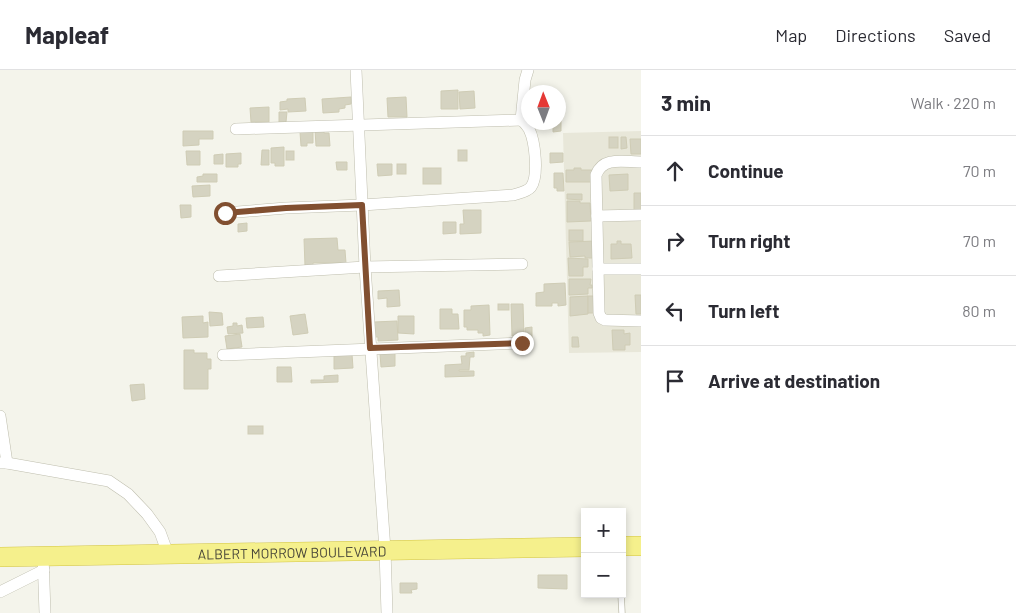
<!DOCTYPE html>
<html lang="en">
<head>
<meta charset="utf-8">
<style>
  body { margin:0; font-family:Barlow,sans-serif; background:#f2f2f3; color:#2b2b33 }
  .controls { position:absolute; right:15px; bottom:15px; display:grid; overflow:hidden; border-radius:0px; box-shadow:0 2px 8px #0003 }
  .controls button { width:45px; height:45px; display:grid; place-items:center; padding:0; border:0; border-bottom:1px solid #e1e1e2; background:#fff; color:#2b2b33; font:25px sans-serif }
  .compass { position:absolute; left:521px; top:15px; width:45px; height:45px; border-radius:50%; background:#fff; box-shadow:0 2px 8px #0003; rotate:359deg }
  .stop { position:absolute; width:15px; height:15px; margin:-11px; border:4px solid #814f30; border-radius:50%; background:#fff }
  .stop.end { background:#814f30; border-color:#fff; box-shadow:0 1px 5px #0008 }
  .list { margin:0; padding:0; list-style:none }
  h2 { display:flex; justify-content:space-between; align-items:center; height:65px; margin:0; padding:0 20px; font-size:21px }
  h2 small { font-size:16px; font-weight:400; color:#7c7c81 }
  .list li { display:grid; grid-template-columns:32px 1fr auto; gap:15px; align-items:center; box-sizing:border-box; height:70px; padding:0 20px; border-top:1px solid #e1e1e2 }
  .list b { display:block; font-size:19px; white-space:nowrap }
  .list em { font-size:16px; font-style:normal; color:#7c7c81 }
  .icon { flex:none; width:28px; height:28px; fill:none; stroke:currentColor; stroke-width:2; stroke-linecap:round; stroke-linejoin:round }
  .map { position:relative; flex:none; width:641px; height:543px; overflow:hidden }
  header { display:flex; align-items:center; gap:30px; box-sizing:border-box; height:70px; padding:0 25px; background:#fff; border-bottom:1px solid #e1e1e2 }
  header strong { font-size:24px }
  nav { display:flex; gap:28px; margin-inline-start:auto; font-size:18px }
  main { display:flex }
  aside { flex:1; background:#fff }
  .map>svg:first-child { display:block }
  .residential { fill:#e8e7d9 }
  .building { fill:#d5d3c1; stroke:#cfccb5 }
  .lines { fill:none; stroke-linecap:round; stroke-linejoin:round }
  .service-casing { stroke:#bfbeae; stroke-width:7 }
  .minor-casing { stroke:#bfbeae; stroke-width:12 }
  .trunk-casing { stroke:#d3c546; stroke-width:20 }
  .service { stroke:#fff; stroke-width:5.5 }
  .minor { stroke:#fff; stroke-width:11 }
  .trunk { stroke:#f5f08c; stroke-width:19 }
  .route { stroke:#814f30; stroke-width:6 }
  .labels { text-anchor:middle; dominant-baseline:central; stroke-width:5; stroke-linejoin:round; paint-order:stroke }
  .street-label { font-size:14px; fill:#484639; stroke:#fff }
</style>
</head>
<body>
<header>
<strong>Mapleaf</strong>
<nav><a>Map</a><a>Directions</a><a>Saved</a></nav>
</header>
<main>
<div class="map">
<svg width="641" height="543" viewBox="0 0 641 543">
  <rect width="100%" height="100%" fill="#f4f4eb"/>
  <polygon class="residential" points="641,61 641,282 569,283 563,63"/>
  <g class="building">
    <polygon points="458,20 458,39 441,39 441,21"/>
    <polygon points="474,21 475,38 460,39 459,22"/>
    <polygon points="351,27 351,34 345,35 345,38 339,39 339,42 323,43 322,29"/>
    <polygon points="406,27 407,47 388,47 387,28"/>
    <polygon points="305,28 306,41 288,42 288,39 280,40 280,32 287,31 287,29"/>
    <polygon points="269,37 269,52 251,52 250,38"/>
    <polygon points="561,40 561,61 553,62 553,52 558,52 558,41"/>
    <polygon points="279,42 287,42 286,52 279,52"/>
    <polygon points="324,59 324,63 329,63 330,76 316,76 315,60"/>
    <polygon points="183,61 213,61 213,69 199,69 199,75 183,76"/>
    <polygon points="313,61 313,73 307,73 307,76 301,76 300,62"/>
    <rect x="609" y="67" width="9" height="11"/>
    <polygon points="621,67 626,67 627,78 621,79"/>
    <polygon points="630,69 641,69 641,84 631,84"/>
    <polygon points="284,77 284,96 275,96 275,93 271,93 271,78"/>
    <polygon points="262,80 269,80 269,95 261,95"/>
    <rect x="458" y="80" width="9" height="11"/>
    <polygon points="186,81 200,81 200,95 187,95"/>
    <rect x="286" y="81" width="8" height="9"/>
    <polygon points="241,83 241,94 238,94 238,97 226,97 226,84"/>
    <polygon points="550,83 563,83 563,92 550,93"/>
    <polygon points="223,84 223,94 214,94 214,85"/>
    <polygon points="336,92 347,92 347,100 337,100"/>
    <polygon points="377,94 392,94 392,105 378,106"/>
    <rect x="397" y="94" width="9" height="10"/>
    <rect x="423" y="98" width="18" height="16"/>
    <polygon points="574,98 581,98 581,100 593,100 593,112 566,112 566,100 574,100"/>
    <polygon points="554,103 563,103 564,121 557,121 557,118 554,118"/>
    <polygon points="203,104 217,104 217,112 197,112 197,107 203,106"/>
    <polygon points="628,104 628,120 610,121 609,105"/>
    <polygon points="210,115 210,126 193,127 192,116"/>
    <polygon points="634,123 641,123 641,142 634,143"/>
    <polygon points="567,124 582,124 582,130 567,129"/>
    <polygon points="567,131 580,131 580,133 590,133 591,151 567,152"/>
    <polygon points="180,135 191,135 191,147 181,148"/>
    <polygon points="463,140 481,140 481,163 460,164 460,154 464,154"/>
    <polygon points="443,152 456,152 456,163 443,164"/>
    <polygon points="247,153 247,161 238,162 238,154"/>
    <rect x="569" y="160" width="14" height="11"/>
    <polygon points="337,168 338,180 345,180 346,193 313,193 313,196 305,196 304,169"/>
    <polygon points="595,171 595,188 585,188 585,186 570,187 569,172"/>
    <polygon points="617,171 621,171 621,174 631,174 632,188 611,189 611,174 617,174"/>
    <polygon points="568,188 588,189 588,197 583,197 583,206 569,206"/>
    <polygon points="569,209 591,209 590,215 592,215 592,218 588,218 588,224 569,225"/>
    <polygon points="565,213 566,235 558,236 558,233 552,233 552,236 536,236 536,223 544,222 544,214"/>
    <polygon points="399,220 400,236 387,237 387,228 378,229 378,221"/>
    <polygon points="635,225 641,225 641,244 636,244"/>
    <polygon points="588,226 588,244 570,246 570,227"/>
    <rect x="588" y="226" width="7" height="17"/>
    <rect x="498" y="234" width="11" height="6"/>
    <polygon points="511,234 523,234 524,266 512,266"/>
    <polygon points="489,235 490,265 483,266 483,263 478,263 478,260 467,260 467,257 464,257 464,240 471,240 471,236"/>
    <polygon points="440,239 452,239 452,244 458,244 459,259 440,259"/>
    <polygon points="209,242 222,243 223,255 210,256"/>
    <polygon points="305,244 308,263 293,265 290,246"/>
    <polygon points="203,246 203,253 208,252 208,267 183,268 182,247"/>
    <polygon points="398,246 414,246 414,264 398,263"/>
    <polygon points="263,247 264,257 247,258 246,248"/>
    <polygon points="397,251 398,270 378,271 378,267 375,267 374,252"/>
    <polygon points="233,253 237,253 237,256 242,255 243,263 228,264 227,257 233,256"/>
    <polygon points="532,257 532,268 525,268 525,258"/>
    <polygon points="612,260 624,260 624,264 630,263 630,275 625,275 625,280 613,280"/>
    <polygon points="240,264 242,277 227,279 225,266"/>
    <polygon points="572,267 578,267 579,277 572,277"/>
    <polygon points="184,280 194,280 194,283 207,283 207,289 211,289 211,299 208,299 208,319 184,319"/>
    <polygon points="474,282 474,287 470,287 469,300 459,300 459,301 474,301 474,306 445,307 445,295 462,294 461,286 466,286 466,283"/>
    <polygon points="395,283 395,296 381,297 380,284"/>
    <polygon points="352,284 353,298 334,299 334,285"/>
    <polygon points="277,297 291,297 292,312 277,312"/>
    <polygon points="338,305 338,312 311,313 311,310 324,310 324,306"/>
    <polygon points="144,314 145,329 132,331 130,315"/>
    <rect x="248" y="356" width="15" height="8"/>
    <polygon points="538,505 567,505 567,519 538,518"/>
    <polygon points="400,513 417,513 417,519 411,520 412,523 400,523"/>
  </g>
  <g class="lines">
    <g class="service-casing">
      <polyline id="service" points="621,524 622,543"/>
    </g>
    <g class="minor-casing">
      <g id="minor">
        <polyline points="356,0 365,197 385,480 387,543"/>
        <polyline points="236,59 521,50"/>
        <path d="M641,92C624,92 603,86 596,105L599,243L601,248L605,250L641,251"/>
        <path d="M225,143L286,138L362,135L513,125C519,123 527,122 531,117C539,106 535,71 529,59C527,56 524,52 521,50L525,10L528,0"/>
        <polyline points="597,146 641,145"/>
        <polyline points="598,199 641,199"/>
        <polyline points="219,206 365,197 522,194"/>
        <polyline points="223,285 522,273"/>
        <polyline points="0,346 7,393"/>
        <polyline points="0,393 7,393 109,411 128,424 147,444 160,462 168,484"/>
        <polyline points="43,486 45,543"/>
        <polyline points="0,522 44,500"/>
      </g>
    </g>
    <g class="trunk-casing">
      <g id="trunk">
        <polyline points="622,476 641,476"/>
        <path id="s1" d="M0,487L585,477"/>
      </g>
    </g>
    <use href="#service" class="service"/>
    <use href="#minor" class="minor"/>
    <use href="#trunk" class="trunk"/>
  </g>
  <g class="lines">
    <polyline class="route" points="225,143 286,138 362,135 370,278 522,273"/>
  </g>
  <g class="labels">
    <g class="street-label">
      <text stroke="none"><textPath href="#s1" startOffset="292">ALBERT MORROW BOULEVARD</textPath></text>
    </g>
  </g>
</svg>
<div class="controls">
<button>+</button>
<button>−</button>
</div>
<svg class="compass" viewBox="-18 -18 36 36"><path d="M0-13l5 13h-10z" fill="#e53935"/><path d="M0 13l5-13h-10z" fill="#7c7c81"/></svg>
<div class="stop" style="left:225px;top:143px"></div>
<div class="stop end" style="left:522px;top:273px"></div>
</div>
<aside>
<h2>3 min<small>Walk · 220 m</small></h2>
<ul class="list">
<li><svg class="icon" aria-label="ahead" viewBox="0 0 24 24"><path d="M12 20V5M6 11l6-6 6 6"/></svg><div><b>Continue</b></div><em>70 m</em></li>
<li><svg class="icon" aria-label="right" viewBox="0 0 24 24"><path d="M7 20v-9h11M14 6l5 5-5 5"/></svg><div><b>Turn right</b></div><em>70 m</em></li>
<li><svg class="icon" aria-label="left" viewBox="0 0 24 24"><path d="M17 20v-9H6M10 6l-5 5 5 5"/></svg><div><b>Turn left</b></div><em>80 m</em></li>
<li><svg class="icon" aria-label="arrive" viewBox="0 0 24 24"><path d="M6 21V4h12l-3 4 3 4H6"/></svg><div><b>Arrive at destination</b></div></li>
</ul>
</aside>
</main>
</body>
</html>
